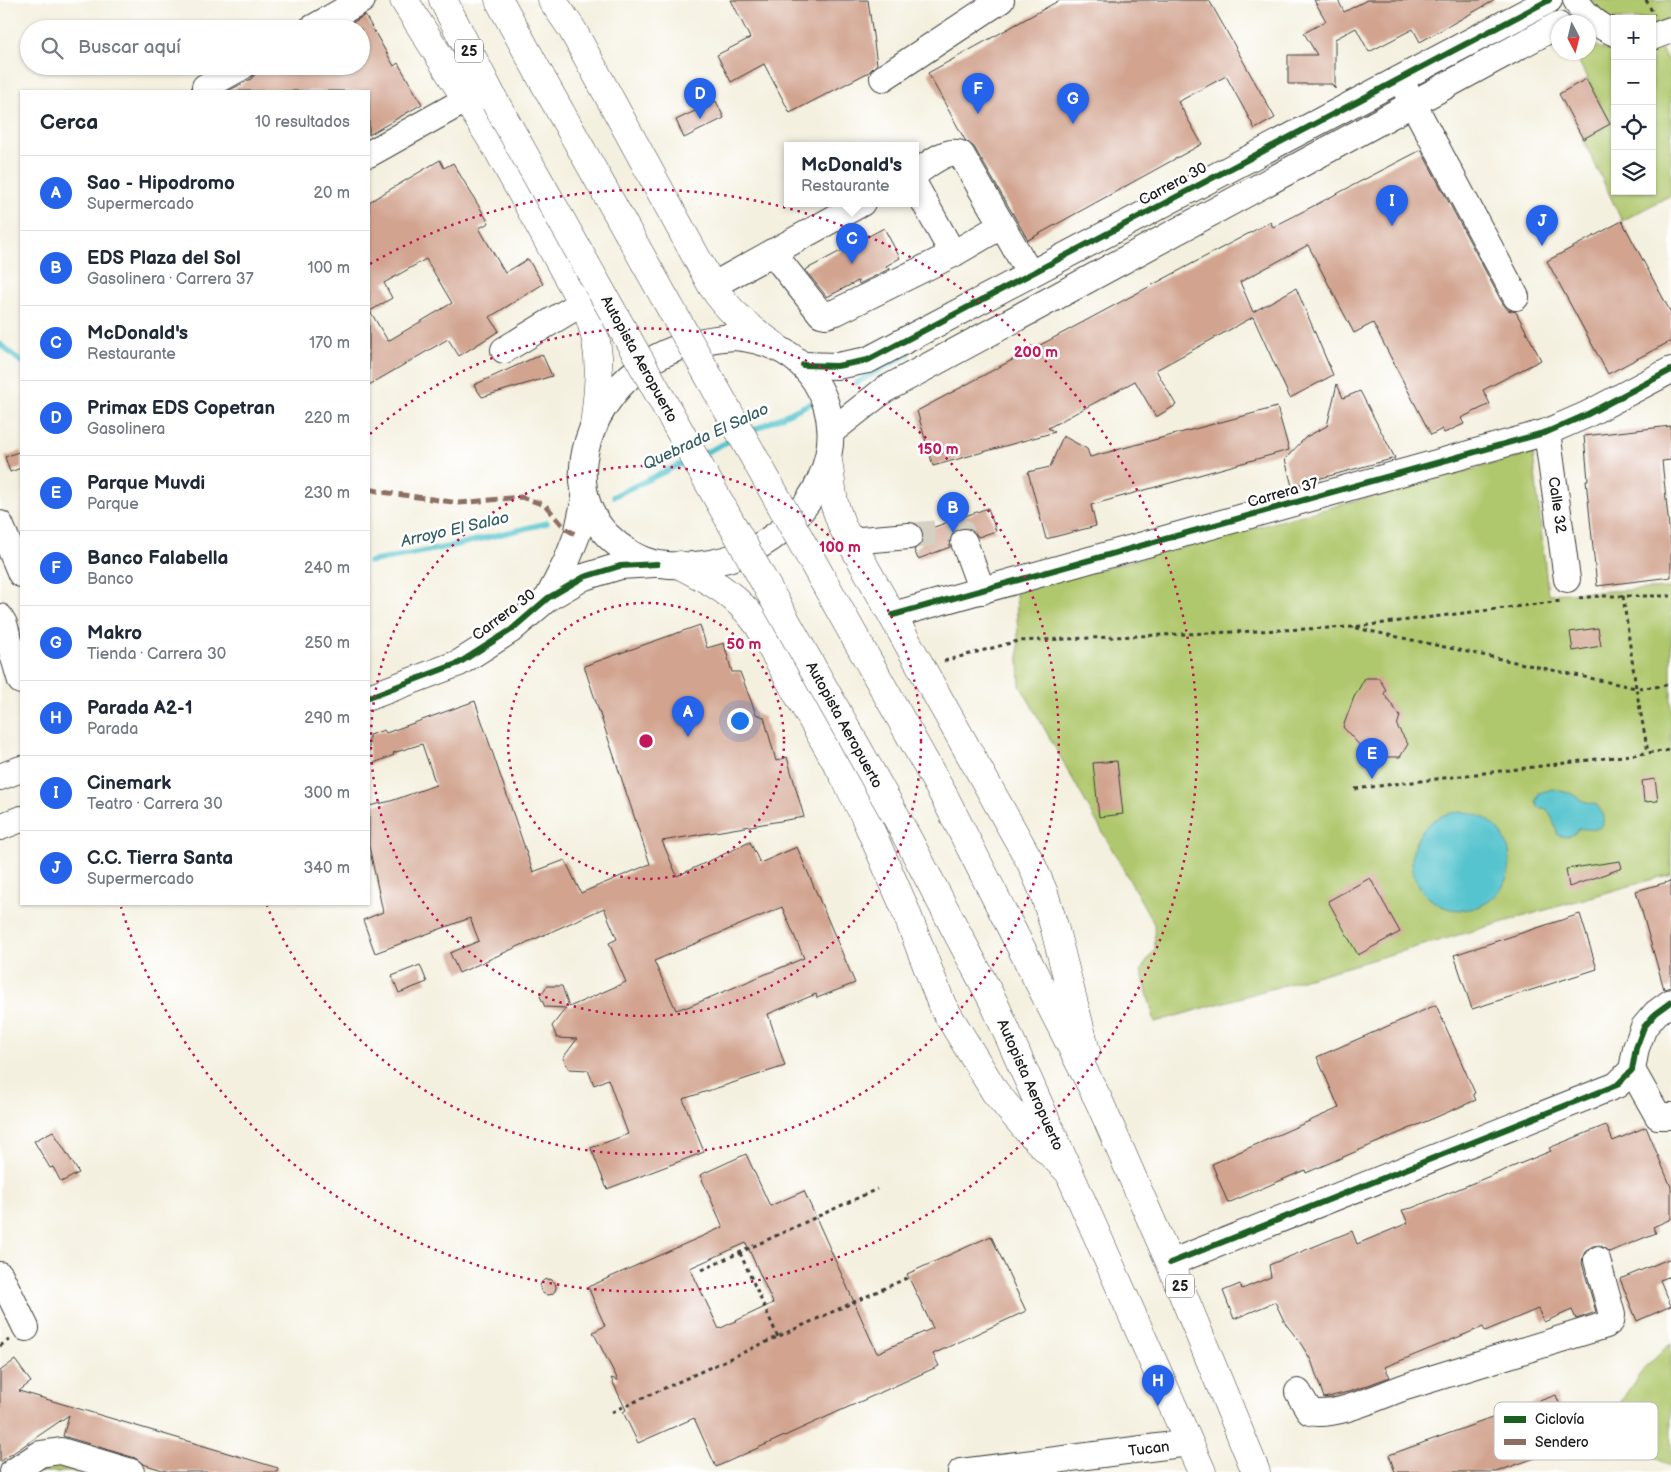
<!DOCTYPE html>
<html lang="es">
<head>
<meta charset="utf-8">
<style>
  body { margin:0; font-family:"Balsamiq Sans",sans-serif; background:#f6f6f7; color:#1f2937 }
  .controls { position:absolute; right:15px; top:15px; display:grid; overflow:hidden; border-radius:0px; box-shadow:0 1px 4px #0004 }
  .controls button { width:45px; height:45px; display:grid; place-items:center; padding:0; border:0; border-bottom:1px solid #e0e1e3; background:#fff; color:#1f2937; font:25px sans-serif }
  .compass { position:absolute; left:1551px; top:15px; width:45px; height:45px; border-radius:50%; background:#fff; box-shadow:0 1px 4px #0004; rotate:173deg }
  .you { position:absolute; left:739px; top:720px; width:18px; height:18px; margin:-12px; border:4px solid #fff; border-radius:50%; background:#1a73e8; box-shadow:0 0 0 8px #1a73e833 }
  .badge { display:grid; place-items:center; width:32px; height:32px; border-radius:50%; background:#2563eb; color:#fff; font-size:16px; font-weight:700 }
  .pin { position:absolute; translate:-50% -41px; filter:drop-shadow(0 1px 2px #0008) }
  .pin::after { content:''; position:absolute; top:26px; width:18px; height:15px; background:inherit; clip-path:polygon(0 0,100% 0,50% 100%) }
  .popup { position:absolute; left:784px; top:142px; width:135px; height:65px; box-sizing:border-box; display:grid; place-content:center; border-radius:0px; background:#fff; filter:drop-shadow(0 1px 4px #0005); font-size:16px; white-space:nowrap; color:#747a83 }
  .popup b { font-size:19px; color:#1f2937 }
  .popup::after { content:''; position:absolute; left:50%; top:100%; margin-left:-10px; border:10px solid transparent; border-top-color:#fff }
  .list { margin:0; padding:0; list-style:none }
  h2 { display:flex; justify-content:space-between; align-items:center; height:65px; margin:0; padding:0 20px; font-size:21px }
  h2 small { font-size:16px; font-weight:400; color:#747a83 }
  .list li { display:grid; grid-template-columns:32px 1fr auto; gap:15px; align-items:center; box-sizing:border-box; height:75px; padding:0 20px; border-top:1px solid #e0e1e3 }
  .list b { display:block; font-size:19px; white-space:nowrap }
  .list p { margin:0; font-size:16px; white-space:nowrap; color:#747a83 }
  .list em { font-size:16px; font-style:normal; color:#747a83 }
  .icon { flex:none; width:28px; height:28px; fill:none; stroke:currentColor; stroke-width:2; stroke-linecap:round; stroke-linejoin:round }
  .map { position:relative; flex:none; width:1671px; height:1472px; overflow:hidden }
  .search { position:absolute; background:#fff; box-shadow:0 1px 4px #0004; left:20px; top:20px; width:350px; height:55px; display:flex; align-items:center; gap:12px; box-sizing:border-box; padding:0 18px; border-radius:28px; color:#747a83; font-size:19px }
  .panel { position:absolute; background:#fff; box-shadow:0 1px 4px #0004; left:20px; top:90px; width:350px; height:815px; border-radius:0px }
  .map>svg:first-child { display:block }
  .green { fill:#b0c86d; stroke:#667244 }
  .water { fill:#57c4ce; stroke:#3a7075 }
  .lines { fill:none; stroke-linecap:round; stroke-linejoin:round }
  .stream { stroke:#57c4ce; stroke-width:5.5 }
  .building { fill:#d2a490; fill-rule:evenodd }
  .minor-tunnel { stroke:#d4d0c2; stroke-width:26; stroke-dasharray:26 13; stroke-linecap:butt }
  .minor-casing { stroke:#3c3c39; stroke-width:28 }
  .highway-casing { stroke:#3c3c39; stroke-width:29 }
  .path { stroke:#3c3c39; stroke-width:3; stroke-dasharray:4 4; stroke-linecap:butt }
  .minor { stroke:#fff; stroke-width:26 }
  .highway { stroke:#fff; stroke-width:28 }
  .highway-bridge-casing { stroke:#3c3c39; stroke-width:29; stroke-linecap:butt }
  .highway-bridge { stroke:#fff; stroke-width:28 }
  .quiet { stroke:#8d6e63; stroke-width:5; stroke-dasharray:10 5; stroke-linecap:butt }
  .cycleway-casing { stroke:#fff; stroke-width:9 }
  .cycleway { stroke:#1b5e20; stroke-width:6 }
  .ring { fill:none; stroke:#c2185b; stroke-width:2.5; stroke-dasharray:2.5 5 }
  .labels { text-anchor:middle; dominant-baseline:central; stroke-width:5; stroke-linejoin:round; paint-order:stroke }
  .shield { fill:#fff; stroke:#606060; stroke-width:1 }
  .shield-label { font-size:14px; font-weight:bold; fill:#1c1c1c }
  .street-label { font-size:15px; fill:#1c1c1c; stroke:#fff }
  .water-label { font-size:16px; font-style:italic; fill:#345f63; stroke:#fff }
  .key { fill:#fff; stroke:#bbb; stroke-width:1 }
  .key-label { font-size:14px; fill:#1c1c1c }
  .centre { fill:#c2185b; stroke:#fff; stroke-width:2.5 }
  .ring-label { font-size:15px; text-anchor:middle; font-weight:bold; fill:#c2185b; stroke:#fff; stroke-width:5; stroke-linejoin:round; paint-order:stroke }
</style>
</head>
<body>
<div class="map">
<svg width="1671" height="1472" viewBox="0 0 1671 1472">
  <rect width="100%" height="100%" fill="#fff"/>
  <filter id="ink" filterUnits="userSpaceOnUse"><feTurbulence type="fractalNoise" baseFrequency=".02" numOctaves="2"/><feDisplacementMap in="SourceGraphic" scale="10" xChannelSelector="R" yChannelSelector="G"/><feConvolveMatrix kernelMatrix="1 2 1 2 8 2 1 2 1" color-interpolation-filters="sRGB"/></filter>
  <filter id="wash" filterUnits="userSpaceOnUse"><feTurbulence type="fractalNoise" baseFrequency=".0096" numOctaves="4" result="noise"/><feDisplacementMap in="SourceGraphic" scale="20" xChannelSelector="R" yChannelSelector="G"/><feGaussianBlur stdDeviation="1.12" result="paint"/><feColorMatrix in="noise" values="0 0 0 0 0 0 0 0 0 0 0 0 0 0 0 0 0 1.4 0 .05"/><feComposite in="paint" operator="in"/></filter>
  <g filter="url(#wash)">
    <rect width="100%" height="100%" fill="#f4f0df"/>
    <g class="green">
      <polygon points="1588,0 1671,0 1671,22 1652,29 1652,19 1615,19 1615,24"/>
      <polygon points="1589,43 1603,49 1615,50 1615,191 1652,191 1652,46 1659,45 1671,66 1671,195 1622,221 1583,139 1610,124 1575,54 1575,53 1588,52"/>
      <polygon points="1533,453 1548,594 1671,588 1671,874 1155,1022 1141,970 1155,949 1154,924 1020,685 1016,592"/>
      <path d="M1671,1344V1468L1606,1425C1624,1397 1643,1363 1671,1344Z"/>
      <polygon points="42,1459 104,1472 23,1472"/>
    </g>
    <g class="water">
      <path d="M1553,789L1572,794L1583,801L1597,805L1604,816L1602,826C1591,833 1587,827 1578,829C1574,836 1565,839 1558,835L1553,820L1547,809L1538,807L1536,801L1539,793Z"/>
      <circle cx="1461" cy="861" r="49"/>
    </g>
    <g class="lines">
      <g class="stream">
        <polyline points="0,344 21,362"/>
        <polyline points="856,383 908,354"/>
        <polyline points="749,432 811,403"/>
        <polyline points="702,454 736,438"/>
        <polyline points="614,496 689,460"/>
        <polyline points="369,562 448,547 547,523"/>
      </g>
    </g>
    <g id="blocks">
      <g class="building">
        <polygon points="731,0 868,0 877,64 869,72 790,113 764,64 731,82 717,55 750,38"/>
        <polygon points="1060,0 1209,0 1275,118 1255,129 1226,76 1178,102 1202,144 1028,240 974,147 965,140 928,73"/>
        <polygon points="1314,0 1338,0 1344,12 1367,0 1495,0 1420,42 1413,29 1369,52 1356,28 1335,39 1335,89 1332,84 1288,84 1288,55 1317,55 1304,33 1326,21"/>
        <polygon points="365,15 394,66 398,63 422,104 369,135 369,91 228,91 251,79 256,73 258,66 361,66 361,29 342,29"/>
        <polygon points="1586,79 1610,124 1583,139 1559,94"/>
        <polygon points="716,101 724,118 684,138 676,120"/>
        <polygon points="1421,150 1503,304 1508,310 1516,312 1541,360 1483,390 1490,404 1461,418 1464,424 1444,433 1442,429 1431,435 1373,323 1354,333 1308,245 1240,282 1253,312 1296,288 1333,375 1290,398 1253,317 1156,370 1176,405 1156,417 1135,381 1048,428 1055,432 933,466 917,411 1270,222 1273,227"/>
        <path d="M440,160L444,168L453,163L489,223L479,228L505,273L528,259L543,284L490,317L499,331L459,356L448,339L369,385V202ZM426,259L452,303L388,341L370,311L392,298L384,283Z"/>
        <polygon points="1622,221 1671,313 1671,341 1608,374 1547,261"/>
        <polygon points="884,228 900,258 886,266 889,269 859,284 858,281 827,297 805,270"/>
        <polygon points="542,354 552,376 482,397 474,385"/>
        <polygon points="1337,384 1343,398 1360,391 1395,458 1292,486 1285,459 1306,437 1327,426"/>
        <polygon points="1277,407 1289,450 1091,505 1096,526 1046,539 1028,472 1050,467 1063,436 1087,449 1090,457"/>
        <polygon points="1671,426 1671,460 1662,461 1671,546 1671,577 1597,586 1586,480 1588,480 1584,436"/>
        <polygon points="21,451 21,468 10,472 5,457"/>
        <polygon points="988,508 996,531 978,537 973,530 967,527 959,528 952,533 949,540 950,547 918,559 914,550 922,543 924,535 923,531"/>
        <path d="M700,625L707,648L724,643L732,672H740L756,714L764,717L776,761L787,757L804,817L662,841L677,876L750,842L760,863L797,847L855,983L817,998L816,994L768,1014L785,1066L683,1099L704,1152L607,1189L591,1148L628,1134L608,1079L594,1085L588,1070L569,1069L563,1058L577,1039L557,1038L552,1026L566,1008L545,1007L540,996L547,986H562L569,1007L626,982L609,943L617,939L604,908L459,973L450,953L479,941L470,918L375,953L363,920L383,912L369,846V806L391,801L436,785L422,744L393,753L394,755L369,765V735L384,730L386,733L475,701L533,872L565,860L581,893L650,864L584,666ZM782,907L804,958L685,1008V1007L676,1010L654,961Z"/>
        <polygon points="1598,628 1601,646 1573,651 1570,632"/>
        <polygon points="1365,678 1379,678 1386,690 1384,694 1400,716 1397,726 1408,744 1400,757 1386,757 1380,745 1362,748 1343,727 1354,697"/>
        <polygon points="1117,761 1123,814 1099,817 1093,763"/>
        <polygon points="1655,779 1658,801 1644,802 1642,781"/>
        <polygon points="1620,861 1622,868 1569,887 1566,869"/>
        <polygon points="1370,878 1400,932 1358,955 1328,901"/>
        <polygon points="1671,881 1671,987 1664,989 1636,891"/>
        <polygon points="1580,914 1597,969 1472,1009 1454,955"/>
        <polygon points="420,965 427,982 399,993 392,976"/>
        <polygon points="1436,1005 1475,1093 1473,1094 1476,1100 1306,1173 1305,1170 1228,1203 1212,1164 1339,1108 1317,1057"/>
        <polygon points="1606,1125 1613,1141 1646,1127 1671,1187 1671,1219 1653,1227 1656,1233 1609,1252 1600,1245 1593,1246 1586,1250 1583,1256 1582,1263 1596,1312 1576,1319 1572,1310 1544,1322 1538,1309 1485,1331 1483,1327 1385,1367 1390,1377 1352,1391 1324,1398 1311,1360 1299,1341 1285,1323 1275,1302 1234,1319 1223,1291 1240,1284 1242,1289 1271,1277 1269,1265 1352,1231 1357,1244 1408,1223 1402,1210 1412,1208 1551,1151 1549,1148"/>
        <polygon points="53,1131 79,1173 61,1182 53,1167 50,1168 34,1141"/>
        <path d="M746,1154L770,1206L804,1191L877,1353L933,1328L907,1274L991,1236L1026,1311L933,1354L939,1366L716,1467L694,1418L638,1443L623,1412L626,1410L611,1378L618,1380L593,1332L605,1326L588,1287L723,1227L700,1175ZM746,1243L773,1303L719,1329L690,1268Z"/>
        <polygon points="1671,1258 1671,1276 1660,1280 1671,1306 1637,1321 1620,1279"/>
        <circle cx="548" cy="1287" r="8"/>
        <polygon points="15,1360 31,1382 19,1391 278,1468 277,1472 169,1472 143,1464 135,1458 63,1436 69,1415 0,1462 0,1371"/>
        <polygon points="1556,1395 1574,1444 1496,1472 1395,1472 1389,1455"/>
      </g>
    </g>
  </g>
  <g filter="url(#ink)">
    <use href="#blocks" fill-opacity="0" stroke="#3c3c39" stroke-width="1"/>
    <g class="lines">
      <polyline class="minor-tunnel" points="909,536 961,531 964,542"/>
      <g class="minor-casing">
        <g id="minor">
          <path d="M1576,0C1585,16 1598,26 1615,33"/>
          <polyline points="311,29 362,0"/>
          <polyline points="1652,37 1671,30"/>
          <polyline points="883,78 1001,0"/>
          <polyline points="205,87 243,66"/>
          <polyline points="1406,90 1516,297"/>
          <polyline points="369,154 467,99"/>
          <path d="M916,173C928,165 946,148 961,154L1030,274"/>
          <polyline points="916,187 953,254"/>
          <polyline points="772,252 821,314 826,315 836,312 953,254 1001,226"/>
          <polyline points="712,286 862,203"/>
          <path d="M735,337C767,340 797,353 815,381C856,446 810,525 745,553C719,564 687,568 659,564C641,562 620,548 607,535C556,482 593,396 649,362C675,345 705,339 735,337Z"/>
          <polyline points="504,350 582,303"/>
          <polyline points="803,365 837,366 868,360 1549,0"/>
          <polyline points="832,431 884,390 1558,25"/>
          <polyline points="1547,432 1567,579"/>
          <polyline points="0,524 21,574"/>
          <polyline points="849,541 909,536"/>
          <polyline points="964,542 982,591"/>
          <polyline points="548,598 566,563 577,535 585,498"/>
          <polyline points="893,615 1547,432 1586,415 1671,370"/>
          <polyline points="0,617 4,624 21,681"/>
          <polyline points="369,697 459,663 511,630 548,598 584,577 620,566 654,564"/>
          <polyline points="0,777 21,769"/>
          <polyline points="0,827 21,819"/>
          <polyline points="1632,1070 1658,1116 1671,1116"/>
          <polyline points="1170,1263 1617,1085 1632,1070 1636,1048 1644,1027 1656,1013 1671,1002"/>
          <polyline points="0,1275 26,1328"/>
          <path d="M1298,1392L1310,1412C1335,1418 1379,1396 1405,1387C1472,1366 1539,1346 1606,1325L1611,1321L1612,1315L1597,1260"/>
          <polyline points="13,1472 40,1454 61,1451 131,1472"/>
          <polyline points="961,1472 1189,1443"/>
        </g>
      </g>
      <g class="highway-casing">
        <g id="highway">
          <path d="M404,0L498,150L589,316C603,352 599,388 594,425"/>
          <polyline points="443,0 495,102"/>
          <polyline points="499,0 542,79"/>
          <path d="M552,0L572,29L712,286C732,315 747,326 775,346"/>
          <polyline points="828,460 834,503 842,526 1031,863 1044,893 1054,926 1086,1051"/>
          <path d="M680,565C713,582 737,595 759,626L843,774L864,815L903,904L942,1005L995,1092L1026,1129L1068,1171"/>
          <polyline points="944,796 1099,1101 1170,1263 1256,1472"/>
          <polyline points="899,822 994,1003 1202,1472"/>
        </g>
      </g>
      <g class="path">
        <polyline points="1646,0 1654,15"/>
        <polyline points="1623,596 1636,688 1655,687 1671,684"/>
        <polyline points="1579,598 1599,596 1671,596"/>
        <polyline points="1356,628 1636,688 1648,752"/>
        <polyline points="944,661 1018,641 1353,627 1561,601"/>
        <polyline points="1355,789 1671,750"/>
        <polyline points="740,1253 778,1337"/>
        <polyline points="702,1270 877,1189"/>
        <polyline points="0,1346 9,1340"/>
        <polyline points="612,1412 907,1278"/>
      </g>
      <use href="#minor" class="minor"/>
      <use href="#highway" class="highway"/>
      <g class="highway-bridge-casing">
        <g id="highway-bridge">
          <polyline points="542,79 944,796"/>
          <polyline points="495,102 899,822"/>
        </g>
      </g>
      <use href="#highway-bridge" class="highway-bridge"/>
      <polyline class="quiet" points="369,489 382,492 459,503 521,497 545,505 566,529 577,535"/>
      <g class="cycleway-casing">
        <g id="cycleway">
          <polyline points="803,365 837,366 868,360 1549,0"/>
          <polyline points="893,615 1547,432 1586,415 1671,370"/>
          <polyline points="369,697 459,663 511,630 548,598 584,577 620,566 657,564"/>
          <polyline points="1170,1263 1617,1085 1632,1070 1636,1048 1644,1027 1656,1013 1671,1002"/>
        </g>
      </g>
      <use href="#cycleway" class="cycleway"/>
    </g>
  </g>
  <g class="ring">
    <circle cx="646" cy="741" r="138"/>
    <circle cx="646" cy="741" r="275"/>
    <path d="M370 434A413 413 0 1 1 267 906"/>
    <path d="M370 264A551 551 0 1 1 121 907"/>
  </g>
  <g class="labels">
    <g class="shield">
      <rect x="455" y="39.5" width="28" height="23" rx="4"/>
      <rect x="1166" y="1274.5" width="28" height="23" rx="4"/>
    </g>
    <g class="shield-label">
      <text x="469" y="51">25</text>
      <text x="1180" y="1286">25</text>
    </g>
    <g class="street-label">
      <text transform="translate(1173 184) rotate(-28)">Carrera 30</text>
      <text transform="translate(639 359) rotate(61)">Autopista Aeropuerto</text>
      <text transform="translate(1283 493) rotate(-16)">Carrera 37</text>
      <text transform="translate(1557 505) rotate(82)">Calle 32</text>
      <text transform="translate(504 615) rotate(-37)">Carrera 30</text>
      <text transform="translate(844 725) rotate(61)">Autopista Aeropuerto</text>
      <text transform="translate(1030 1085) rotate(66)">Autopista Aeropuerto</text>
      <text transform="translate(1149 1449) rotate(-7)">Tucan</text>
    </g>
    <g class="water-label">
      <text transform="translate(706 437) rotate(-25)">Quebrada El Salao</text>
      <text transform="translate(455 530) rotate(-13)">Arroyo El Salao</text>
    </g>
  </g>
  <rect x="1494" y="1402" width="164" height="58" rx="8" class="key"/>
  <rect x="1504" y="1416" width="22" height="7" fill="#1b5e20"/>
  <rect x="1504" y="1439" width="22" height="6" fill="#8d6e63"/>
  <g class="key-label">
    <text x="1535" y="1424">Ciclovía</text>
    <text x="1535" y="1447">Sendero</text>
  </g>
  <circle cx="646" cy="741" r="8" class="centre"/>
  <g class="ring-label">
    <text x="1036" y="357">200 m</text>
    <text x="938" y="454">150 m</text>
    <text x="840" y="552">100 m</text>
    <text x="744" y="649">50 m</text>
  </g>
</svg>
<div class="controls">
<button>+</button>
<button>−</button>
<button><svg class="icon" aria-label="locate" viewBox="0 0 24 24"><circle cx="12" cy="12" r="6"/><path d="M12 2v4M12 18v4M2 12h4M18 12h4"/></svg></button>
<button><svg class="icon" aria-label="layers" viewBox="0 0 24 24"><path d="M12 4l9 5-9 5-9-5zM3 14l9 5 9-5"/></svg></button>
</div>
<svg class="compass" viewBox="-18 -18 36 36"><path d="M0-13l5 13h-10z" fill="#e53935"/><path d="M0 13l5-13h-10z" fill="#747a83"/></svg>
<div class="you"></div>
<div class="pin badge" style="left:688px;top:737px">A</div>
<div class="pin badge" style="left:953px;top:533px">B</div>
<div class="pin badge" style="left:852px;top:264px">C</div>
<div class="popup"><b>McDonald's</b>Restaurante</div>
<div class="pin badge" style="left:700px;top:119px">D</div>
<div class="pin badge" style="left:1372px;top:779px">E</div>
<div class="pin badge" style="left:978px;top:114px">F</div>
<div class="pin badge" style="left:1073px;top:124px">G</div>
<div class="pin badge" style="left:1158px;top:1406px">H</div>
<div class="pin badge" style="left:1392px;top:226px">I</div>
<div class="pin badge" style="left:1542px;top:246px">J</div>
<div class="search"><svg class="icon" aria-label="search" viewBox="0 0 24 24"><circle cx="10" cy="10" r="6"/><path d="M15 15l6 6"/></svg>Buscar aquí</div>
<section class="panel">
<h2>Cerca<small>10 resultados</small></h2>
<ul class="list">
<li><span class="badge">A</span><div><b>Sao - Hipodromo</b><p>Supermercado</p></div><em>20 m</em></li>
<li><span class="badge">B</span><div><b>EDS Plaza del Sol</b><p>Gasolinera · Carrera 37</p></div><em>100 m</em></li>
<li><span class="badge">C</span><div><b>McDonald's</b><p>Restaurante</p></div><em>170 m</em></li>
<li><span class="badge">D</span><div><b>Primax EDS Copetran</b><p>Gasolinera</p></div><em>220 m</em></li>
<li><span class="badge">E</span><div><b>Parque Muvdi</b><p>Parque</p></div><em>230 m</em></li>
<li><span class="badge">F</span><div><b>Banco Falabella</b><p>Banco</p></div><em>240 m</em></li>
<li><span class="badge">G</span><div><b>Makro</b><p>Tienda · Carrera 30</p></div><em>250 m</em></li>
<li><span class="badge">H</span><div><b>Parada A2-1</b><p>Parada</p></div><em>290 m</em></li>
<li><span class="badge">I</span><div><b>Cinemark</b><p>Teatro · Carrera 30</p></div><em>300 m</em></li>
<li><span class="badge">J</span><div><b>C.C. Tierra Santa</b><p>Supermercado</p></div><em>340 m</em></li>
</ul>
</section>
</div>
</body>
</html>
